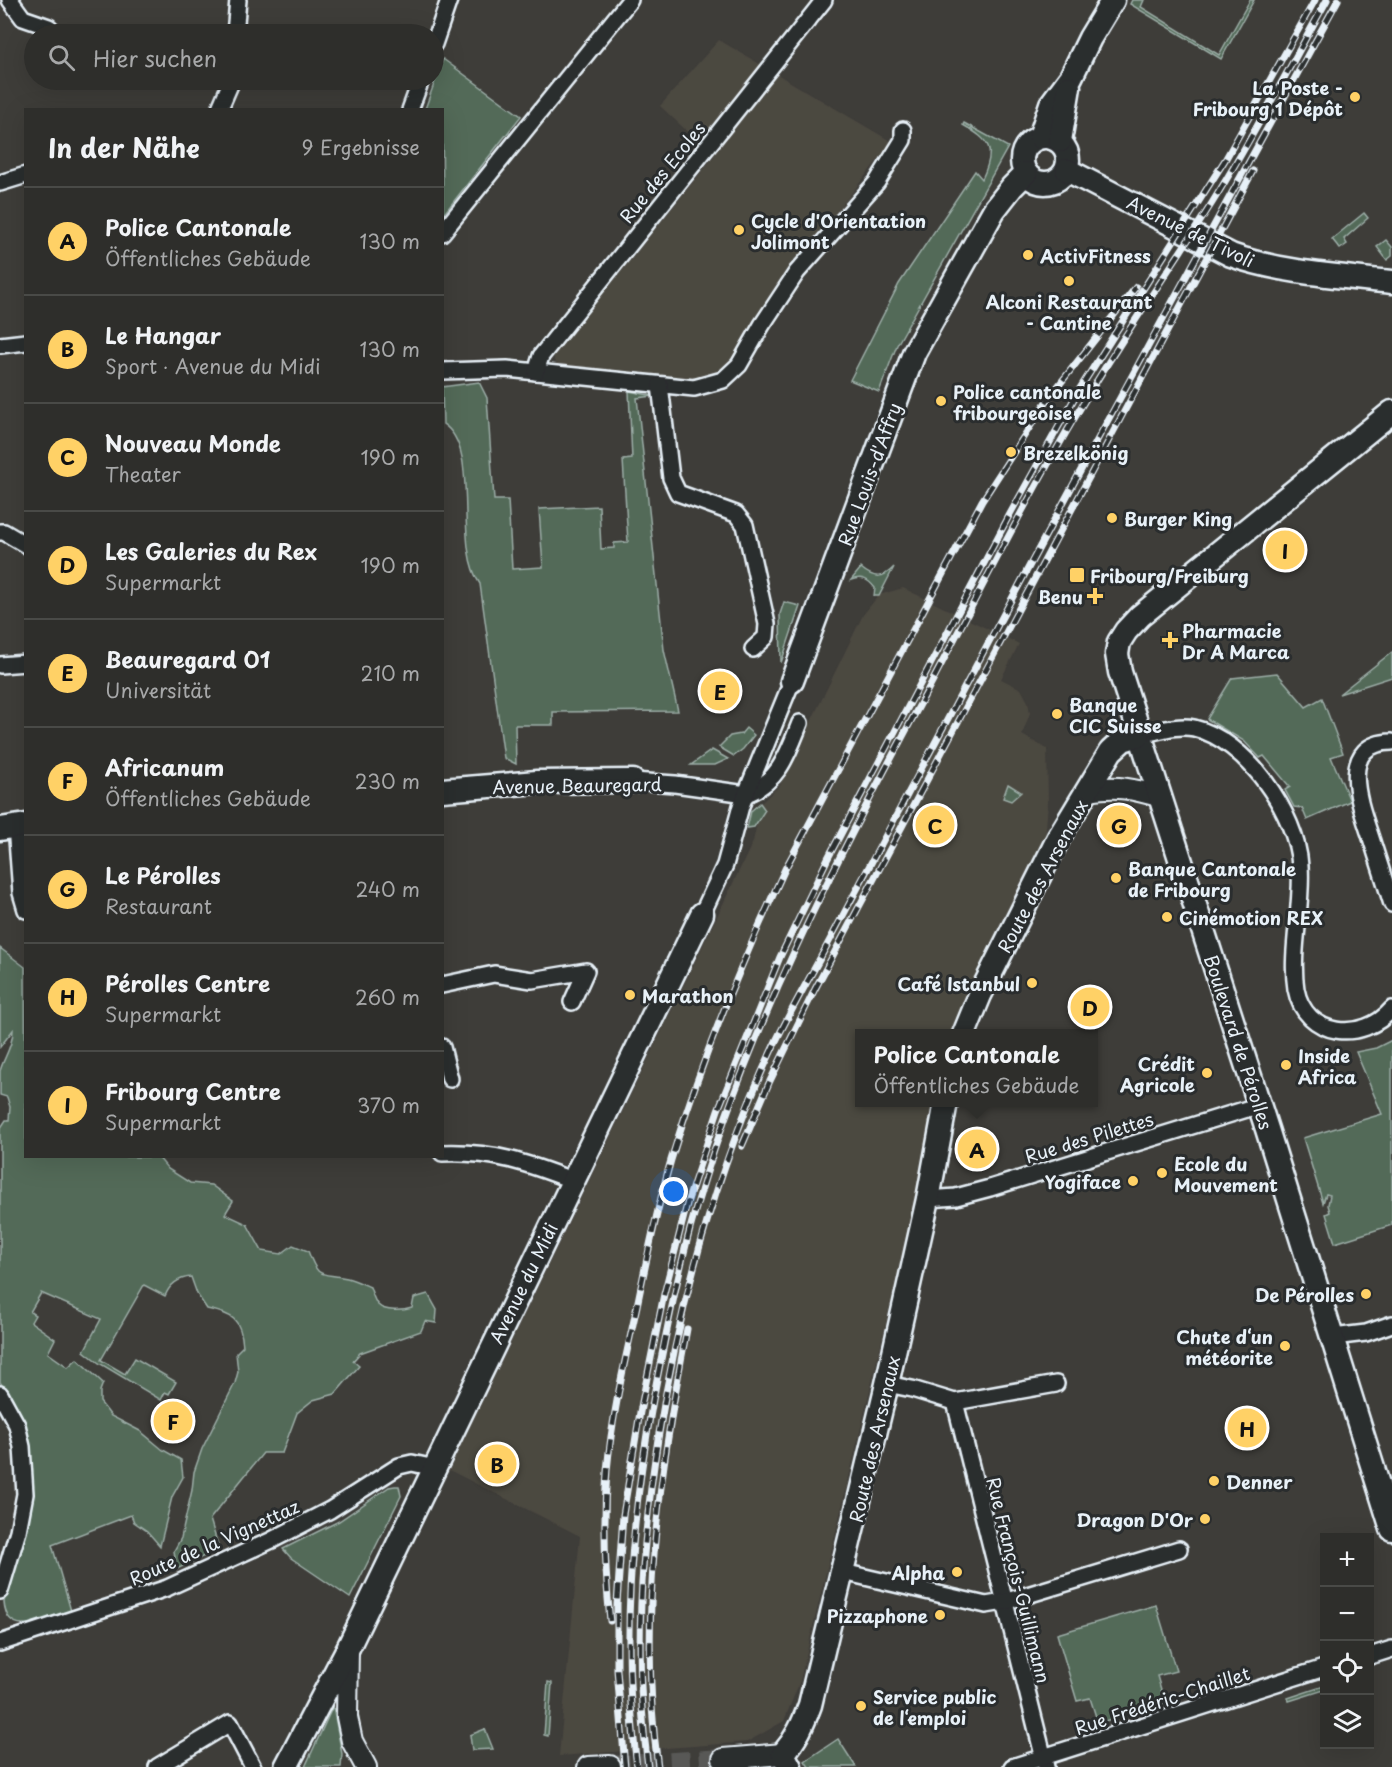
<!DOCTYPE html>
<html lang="de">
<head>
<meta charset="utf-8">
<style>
  body { margin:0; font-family:"Playpen Sans",sans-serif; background:#363633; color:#f1f3f6 }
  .controls { position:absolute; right:18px; bottom:18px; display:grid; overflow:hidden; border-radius:0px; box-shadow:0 6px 24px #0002 }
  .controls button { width:54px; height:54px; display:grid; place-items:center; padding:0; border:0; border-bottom:2px solid #494a47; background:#2e2e2b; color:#f1f3f6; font:30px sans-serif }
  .you { position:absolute; left:674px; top:1192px; width:21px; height:21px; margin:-15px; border:4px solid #fff; border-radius:50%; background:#1a73e8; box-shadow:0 0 0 9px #1a73e833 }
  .badge { display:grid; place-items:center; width:39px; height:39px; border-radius:50%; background:#ffd166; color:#111; font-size:20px; font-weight:700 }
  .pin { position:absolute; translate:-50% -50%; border:3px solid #fff; box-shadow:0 2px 6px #0006 }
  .popup { position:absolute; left:855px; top:1029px; width:243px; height:78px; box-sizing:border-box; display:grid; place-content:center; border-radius:0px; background:#2e2e2b; filter:drop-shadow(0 2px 4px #0005); font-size:20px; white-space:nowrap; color:#a7a8a9 }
  .popup b { font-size:22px; color:#f1f3f6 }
  .popup::after { content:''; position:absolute; left:50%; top:100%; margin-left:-12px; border:12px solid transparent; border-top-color:#2e2e2b }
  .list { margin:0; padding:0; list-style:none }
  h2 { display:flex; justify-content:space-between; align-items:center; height:78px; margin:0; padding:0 24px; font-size:26px }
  h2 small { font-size:20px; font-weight:400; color:#a7a8a9 }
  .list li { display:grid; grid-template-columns:39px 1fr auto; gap:18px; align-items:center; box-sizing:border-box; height:108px; padding:0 24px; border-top:2px solid #494a47 }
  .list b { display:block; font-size:22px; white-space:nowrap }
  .list p { margin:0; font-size:20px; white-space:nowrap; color:#a7a8a9 }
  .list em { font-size:20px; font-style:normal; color:#a7a8a9 }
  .icon { flex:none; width:33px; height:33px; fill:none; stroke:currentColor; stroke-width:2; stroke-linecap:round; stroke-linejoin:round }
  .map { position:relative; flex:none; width:1392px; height:1767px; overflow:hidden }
  .search { position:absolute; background:#2e2e2b; box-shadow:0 6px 24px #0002; left:24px; top:24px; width:420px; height:66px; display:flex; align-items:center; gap:15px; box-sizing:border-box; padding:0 21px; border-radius:33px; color:#a7a8a9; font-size:22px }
  .panel { position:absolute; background:#2e2e2b; box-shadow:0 6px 24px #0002; left:24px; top:108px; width:420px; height:1050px; border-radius:0px }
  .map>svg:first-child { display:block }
  .built { fill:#4c4841 }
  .green { fill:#526a58; stroke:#9daea8; stroke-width:1.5 }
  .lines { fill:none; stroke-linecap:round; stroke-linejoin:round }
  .tertiary-tunnel { stroke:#585856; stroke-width:20; stroke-dasharray:20 10; stroke-linecap:butt }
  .minor-casing { stroke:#e8f1f8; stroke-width:20 }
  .tertiary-casing { stroke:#e8f1f8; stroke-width:24 }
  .secondary-casing { stroke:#e8f1f8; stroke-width:27 }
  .minor { stroke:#2a2d2e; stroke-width:15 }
  .tertiary { stroke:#2a2d2e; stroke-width:20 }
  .secondary { stroke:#2a2d2e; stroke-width:22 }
  .rail-casing { stroke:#e8f1f8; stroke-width:7 }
  .rail { stroke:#2a2d2e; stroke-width:4.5; stroke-dasharray:14; stroke-linecap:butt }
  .poi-dot { fill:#ffd166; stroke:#2a2d2e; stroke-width:2 }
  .labels { text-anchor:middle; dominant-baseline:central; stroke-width:6; stroke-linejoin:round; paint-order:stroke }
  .poi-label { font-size:18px; font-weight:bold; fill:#e8f1f8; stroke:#2a2d2e; text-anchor:start }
  .street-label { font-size:18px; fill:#e8f1f8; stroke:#2a2d2e }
</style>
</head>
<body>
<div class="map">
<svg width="1392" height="1767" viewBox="0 0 1392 1767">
  <rect width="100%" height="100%" fill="#3e3d39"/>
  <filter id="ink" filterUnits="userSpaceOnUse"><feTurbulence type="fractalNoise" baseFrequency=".0167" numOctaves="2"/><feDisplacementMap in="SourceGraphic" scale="12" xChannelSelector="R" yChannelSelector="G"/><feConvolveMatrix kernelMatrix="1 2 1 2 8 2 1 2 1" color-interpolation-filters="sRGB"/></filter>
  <g filter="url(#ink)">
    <g class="built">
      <polygon points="719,40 892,142 777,288 735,357 719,372 705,379 687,381 559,365 554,361 554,355 714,156 660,106"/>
      <polygon points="903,588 1019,644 1001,679 1021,689 1028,702 1030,713 1022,735 1047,749 1048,802 1045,842 958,1033 860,1034 860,1102 939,1103 800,1681 784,1721 747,1742 559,1756 580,1536 449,1470 753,842 761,803 780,785 863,615 879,595"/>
    </g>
    <g class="green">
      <polygon points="1132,0 1144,0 1141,7 1219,55 1250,0 1254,0 1221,59 1130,4"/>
      <polygon points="443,59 521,116 443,215 442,110 425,109"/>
      <path d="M964,123L1008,147L897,345L879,392L850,380L899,284L975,171L982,179C996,149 991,141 963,125Z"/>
      <polygon points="1364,213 1368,218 1344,239 1347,244 1340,249 1332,239"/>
      <polygon points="1386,240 1392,247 1392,256 1387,260 1377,247"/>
      <path d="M479,382L487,398L494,500H508L512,569L543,567L539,509L599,506L601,549L614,548V543L628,542L623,460L632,459L629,391L654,396L637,398L664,650L678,711L553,712V725H515L516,764L504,758L480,584C452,545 482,449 443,424L442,387Z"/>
      <path d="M894,567L879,596H874L875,588C868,579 862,576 851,580L861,568C874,579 883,579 894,567Z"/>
      <polygon points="784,602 800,606 781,663 780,614"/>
      <polygon points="1392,652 1392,677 1339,694"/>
      <polygon points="1277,673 1306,707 1322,698 1343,753 1331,757 1350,801 1307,820 1302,808 1294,807 1285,790 1290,787 1264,756 1260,758 1244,741 1207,719 1232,678"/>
      <polygon points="746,728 754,735 743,749 734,756 719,747 730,736 741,734"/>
      <polygon points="712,750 728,759 715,765 691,765"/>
      <polygon points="1008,784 1021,792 1011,801 1003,798"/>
      <polygon points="760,803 765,810 754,827 747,828 751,811"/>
      <path d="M0,948L25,967L26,1156L158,1157L168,1169L190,1183L211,1185L233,1201L225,1214L247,1224L262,1251L281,1254L293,1245L308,1251C319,1281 321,1272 347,1278C355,1280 363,1284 370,1287C372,1292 374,1301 378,1305C385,1312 403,1311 412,1308L414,1298L428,1294L437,1310L436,1323L425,1321L421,1331L360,1353L353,1361L359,1366L335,1394L313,1400L297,1413L282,1453H263L210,1519L219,1549L177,1569L174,1551L181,1538L192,1490L194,1472L202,1449L235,1383L238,1372L236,1353L243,1346C241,1319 233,1314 207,1309L197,1294L191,1277C178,1278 170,1284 165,1296L144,1285L101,1360L125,1374L135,1358L176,1382L169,1394L165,1392L161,1400L99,1363L84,1351L101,1319L41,1293L30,1312L35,1315L31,1322L55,1339L48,1353L68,1367L77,1359L103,1383L100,1391V1402L111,1416L140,1431L163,1450L181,1460L183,1477L172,1497L160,1546L147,1531L134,1522L131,1515L52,1545L71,1611C47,1618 7,1641 4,1602C17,1545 43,1485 23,1426C18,1410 9,1396 0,1382V1129L6,1120H9L10,1107L7,1097L0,1095C0,1088 0,1078 0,1071C4,1057 13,1046 13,1030L0,1047Z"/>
      <polygon points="1392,1040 1392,1225 1335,1243 1326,1214 1330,1212 1328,1205 1330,1195 1326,1194 1323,1203 1303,1138 1382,1114 1356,1052 1376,1048"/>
      <polygon points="395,1486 399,1486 401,1496 350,1598 291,1558 283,1549 339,1521 389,1487"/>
      <polygon points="1156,1605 1176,1671 1157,1676 1165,1703 1098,1723 1090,1698 1077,1701 1057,1634"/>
      <polygon points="548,1682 552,1683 548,1736 544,1735"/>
      <polygon points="1324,1686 1324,1690 1289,1701 1288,1698"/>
      <polygon points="333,1706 342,1754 341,1767 305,1767"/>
      <polygon points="485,1729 493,1749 472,1750 470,1735"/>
      <polygon points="838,1739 856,1767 809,1767 805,1761"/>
    </g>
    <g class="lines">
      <polyline class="tertiary-tunnel" points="610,1766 723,1759"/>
      <g class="minor-casing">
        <g id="minor">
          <polyline points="10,0 23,18 49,27 55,34"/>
          <polyline points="235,34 238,0"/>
          <polyline points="434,44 449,0"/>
          <polyline points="219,110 232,80"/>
          <polyline points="410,110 421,80"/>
          <polyline points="0,183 26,175"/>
          <polyline points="442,233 630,0"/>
          <polyline points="0,345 26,342"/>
          <polyline points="442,371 507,369 694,388 723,380 739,365 762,325 797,272 877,182 903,140 903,130"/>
          <polyline points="536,372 541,356 824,0"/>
          <polyline points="660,385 671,478 678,493 736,514 745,525 767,624 766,637 753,649"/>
          <polyline points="0,532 4,532 26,545"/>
          <polyline points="0,665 26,663"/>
          <path d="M1139,735C1156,732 1177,724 1194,728C1246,740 1297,814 1300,866C1303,905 1290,952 1296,989C1305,1038 1363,1043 1392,1009"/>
          <path d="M1392,742C1335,743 1361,807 1371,838C1378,860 1385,882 1392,904"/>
          <path d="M633,781L675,784L746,794C779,782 788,753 800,723"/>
          <polyline points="16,826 21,893 26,910"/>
          <polyline points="702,914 725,865 741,806 792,681"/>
          <polyline points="442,985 494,974 532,980 586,971 572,1002"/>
          <polyline points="442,1047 450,1079"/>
          <path d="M442,1153C494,1151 527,1163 574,1181"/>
          <polyline points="928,1199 956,1197 990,1188 1260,1105"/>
          <polyline points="1333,1337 1366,1333 1392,1324"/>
          <polyline points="887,1384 912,1389 955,1402 1056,1384"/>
          <polyline points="0,1394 17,1425 22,1447 25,1494 18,1531 0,1591"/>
          <polyline points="955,1402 1046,1767"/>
          <polyline points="843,1572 986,1605 1004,1602 1179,1549"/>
          <polyline points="0,1643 167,1588 272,1540 330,1510 399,1466 412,1463 435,1468"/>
          <polyline points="1370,1656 1392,1649"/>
          <polyline points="157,1767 230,1723 253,1767"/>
          <polyline points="1012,1767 1324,1668"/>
        </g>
      </g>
      <g class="tertiary-casing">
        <g id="tertiary">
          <path d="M1089,790C1117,785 1134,789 1161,797"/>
          <polyline points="348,1648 347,1717 352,1741 366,1767"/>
          <polyline points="723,1759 783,1754"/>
          <polyline points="588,1767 610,1766"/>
        </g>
      </g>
      <g class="secondary-casing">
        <g id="secondary">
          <circle cx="1045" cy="160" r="23"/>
          <polyline points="1040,137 1051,104 1071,77 1090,38 1113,0"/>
          <polyline points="1060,141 1069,87"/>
          <path d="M1067,170L1231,255C1282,273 1338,276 1392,282"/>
          <polyline points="1392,412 1140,616 1126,631 1119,642 1117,654 1120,672 1267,1129 1392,1529"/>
          <polyline points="792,681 914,353 994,210 1012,187 1026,173"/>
          <polyline points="442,790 537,782 633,781"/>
          <polyline points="0,829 26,825"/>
          <polyline points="964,1034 980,995 1059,837 1111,751 1123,740 1139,735"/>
          <polyline points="286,1767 348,1648 702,914"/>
          <path d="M790,1767L783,1754C797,1738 803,1724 810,1705L887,1384L928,1199L946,1102"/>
        </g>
      </g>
      <use href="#minor" class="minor"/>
      <use href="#tertiary" class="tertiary"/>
      <use href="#secondary" class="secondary"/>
      <g class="rail-casing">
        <g id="rail">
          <polyline points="742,1146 769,1083 815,989 1253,171"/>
          <path d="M610,1621C605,1571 603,1521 607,1471C612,1415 625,1361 637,1306C647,1257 657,1208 671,1160C701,1061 741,963 785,869L982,501L1048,399L1136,287"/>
          <polyline points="625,1767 617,1670 617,1604 623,1515 640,1412 664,1294 688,1200 718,1110 780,957 828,858 1010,514 1079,390 1225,160 1315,0"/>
          <path d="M637,1767C621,1642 630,1524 653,1400C664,1343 675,1286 690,1229C743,1035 838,857 933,680C981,589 1028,496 1081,407C1122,337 1169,271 1212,203C1253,137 1289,68 1327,0"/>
          <path d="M648,1767C633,1657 641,1548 658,1439C680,1301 716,1167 776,1041C793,1006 813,972 831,938C879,847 928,756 977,664C1095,442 1216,221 1338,0"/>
          <path d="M658,1767C638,1620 659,1474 687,1329"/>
        </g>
      </g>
      <use href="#rail" class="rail"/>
    </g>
  </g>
  <g class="poi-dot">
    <circle cx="1355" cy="97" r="6"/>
    <circle cx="739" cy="230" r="6"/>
    <circle cx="1028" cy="255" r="6"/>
    <circle cx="1069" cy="281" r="6"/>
    <circle cx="941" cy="401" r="6"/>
    <circle cx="1011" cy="452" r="6"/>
    <circle cx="1112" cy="518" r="6"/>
    <rect x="1069" y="567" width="16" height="16" rx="3"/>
    <path d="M1092 587h6v6h6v6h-6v6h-6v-6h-6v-6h6z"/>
    <path d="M1167 631h6v6h6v6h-6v6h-6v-6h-6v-6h6z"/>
    <circle cx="1057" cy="714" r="6"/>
    <circle cx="1116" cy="878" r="6"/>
    <circle cx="1167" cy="917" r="6"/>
    <circle cx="1032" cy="983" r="6"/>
    <circle cx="630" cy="995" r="6"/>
    <circle cx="1286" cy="1065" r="6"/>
    <circle cx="1207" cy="1073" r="6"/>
    <circle cx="1162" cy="1173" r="6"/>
    <circle cx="1133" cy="1181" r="6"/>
    <circle cx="1366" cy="1294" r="6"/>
    <circle cx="1285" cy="1346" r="6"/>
    <circle cx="1214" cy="1481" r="6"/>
    <circle cx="1205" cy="1519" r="6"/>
    <circle cx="957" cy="1572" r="6"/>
    <circle cx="940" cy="1615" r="6"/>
    <circle cx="861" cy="1706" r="6"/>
  </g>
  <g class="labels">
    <g class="poi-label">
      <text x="1343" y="87" text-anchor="end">La Poste -<tspan x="1343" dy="21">Fribourg 1 Dépôt</tspan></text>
      <text x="751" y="220">Cycle d'Orientation<tspan x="751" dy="21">Jolimont</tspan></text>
      <text x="1040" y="255">ActivFitness</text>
      <text x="1069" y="301" text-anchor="middle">Alconi Restaurant<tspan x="1069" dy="21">- Cantine</tspan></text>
      <text x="953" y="391">Police cantonale<tspan x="953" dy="21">fribourgeoise</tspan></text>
      <text x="1023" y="452">Brezelkönig</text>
      <text x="1124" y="518">Burger King</text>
      <text x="1090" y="575">Fribourg/Freiburg</text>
      <text x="1083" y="596" text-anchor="end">Benu</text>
      <text x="1182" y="630">Pharmacie<tspan x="1182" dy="21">Dr A Marca</tspan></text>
      <text x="1069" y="704">Banque<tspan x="1069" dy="21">CIC Suisse</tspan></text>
      <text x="1128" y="868">Banque Cantonale<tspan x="1128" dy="21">de Fribourg</tspan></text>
      <text x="1179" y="917">Cinémotion REX</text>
      <text x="1020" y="983" text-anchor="end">Café Istanbul</text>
      <text x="642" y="995">Marathon</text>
      <text x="1298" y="1055">Inside<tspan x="1298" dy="21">Africa</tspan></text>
      <text x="1195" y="1063" text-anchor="end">Crédit<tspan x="1195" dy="21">Agricole</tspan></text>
      <text x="1174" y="1163">Ecole du<tspan x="1174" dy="21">Mouvement</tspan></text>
      <text x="1121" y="1181" text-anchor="end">Yogiface</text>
      <text x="1354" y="1294" text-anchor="end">De Pérolles</text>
      <text x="1273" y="1336" text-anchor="end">Chute d‘un<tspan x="1273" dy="21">météorite</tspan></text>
      <text x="1226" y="1481">Denner</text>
      <text x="1193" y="1519" text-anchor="end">Dragon D'Or</text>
      <text x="945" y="1572" text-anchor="end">Alpha</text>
      <text x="928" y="1615" text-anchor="end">Pizzaphone</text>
      <text x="873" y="1696">Service public<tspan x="873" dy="21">de l‘emploi</tspan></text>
    </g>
    <g class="street-label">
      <text transform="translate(662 172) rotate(-51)">Rue des Ecoles</text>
      <text transform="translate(1191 231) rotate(26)">Avenue de Tivoli</text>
      <text transform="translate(869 474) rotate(-70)">Rue Louis-d'Affry</text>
      <text transform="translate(577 785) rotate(-1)">Avenue Beauregard</text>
      <text transform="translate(1042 876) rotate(-62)">Route des Arsenaux</text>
      <text transform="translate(1239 1042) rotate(72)">Boulevard de Pérolles</text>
      <text transform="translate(1089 1137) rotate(-17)">Rue des Pilettes</text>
      <text transform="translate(523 1283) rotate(-64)">Avenue du Midi</text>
      <text transform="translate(874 1439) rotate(-77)">Route des Arsenaux</text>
      <text transform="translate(214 1542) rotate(-24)">Route de la Vignettaz</text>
      <text transform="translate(1019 1580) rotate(76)">Rue François-Guillimann</text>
      <text transform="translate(1162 1700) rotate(-18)">Rue Frédéric-Chaillet</text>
    </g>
  </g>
</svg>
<div class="controls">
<button>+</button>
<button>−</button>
<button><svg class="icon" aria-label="locate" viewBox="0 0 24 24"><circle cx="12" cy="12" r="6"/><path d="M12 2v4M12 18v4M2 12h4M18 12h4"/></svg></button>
<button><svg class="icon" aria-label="layers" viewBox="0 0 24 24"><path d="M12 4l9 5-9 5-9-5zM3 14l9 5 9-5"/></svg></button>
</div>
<div class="you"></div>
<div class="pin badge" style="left:977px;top:1149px">A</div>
<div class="popup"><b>Police Cantonale</b>Öffentliches Gebäude</div>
<div class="pin badge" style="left:497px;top:1464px">B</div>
<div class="pin badge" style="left:935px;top:825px">C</div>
<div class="pin badge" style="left:1090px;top:1007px">D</div>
<div class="pin badge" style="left:720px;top:691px">E</div>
<div class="pin badge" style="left:173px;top:1421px">F</div>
<div class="pin badge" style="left:1119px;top:825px">G</div>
<div class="pin badge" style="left:1247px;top:1428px">H</div>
<div class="pin badge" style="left:1285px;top:550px">I</div>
<div class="search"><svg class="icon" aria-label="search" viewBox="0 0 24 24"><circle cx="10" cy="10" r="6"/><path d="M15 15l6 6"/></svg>Hier suchen</div>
<section class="panel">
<h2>In der Nähe<small>9 Ergebnisse</small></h2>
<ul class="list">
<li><span class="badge">A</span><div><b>Police Cantonale</b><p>Öffentliches Gebäude</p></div><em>130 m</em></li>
<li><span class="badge">B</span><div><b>Le Hangar</b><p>Sport · Avenue du Midi</p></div><em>130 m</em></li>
<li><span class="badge">C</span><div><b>Nouveau Monde</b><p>Theater</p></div><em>190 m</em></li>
<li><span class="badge">D</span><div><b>Les Galeries du Rex</b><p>Supermarkt</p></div><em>190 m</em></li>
<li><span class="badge">E</span><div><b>Beauregard 01</b><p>Universität</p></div><em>210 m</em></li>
<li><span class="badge">F</span><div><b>Africanum</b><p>Öffentliches Gebäude</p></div><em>230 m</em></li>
<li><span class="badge">G</span><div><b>Le Pérolles</b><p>Restaurant</p></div><em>240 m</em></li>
<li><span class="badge">H</span><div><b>Pérolles Centre</b><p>Supermarkt</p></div><em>260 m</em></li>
<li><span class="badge">I</span><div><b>Fribourg Centre</b><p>Supermarkt</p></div><em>370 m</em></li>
</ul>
</section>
</div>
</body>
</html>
